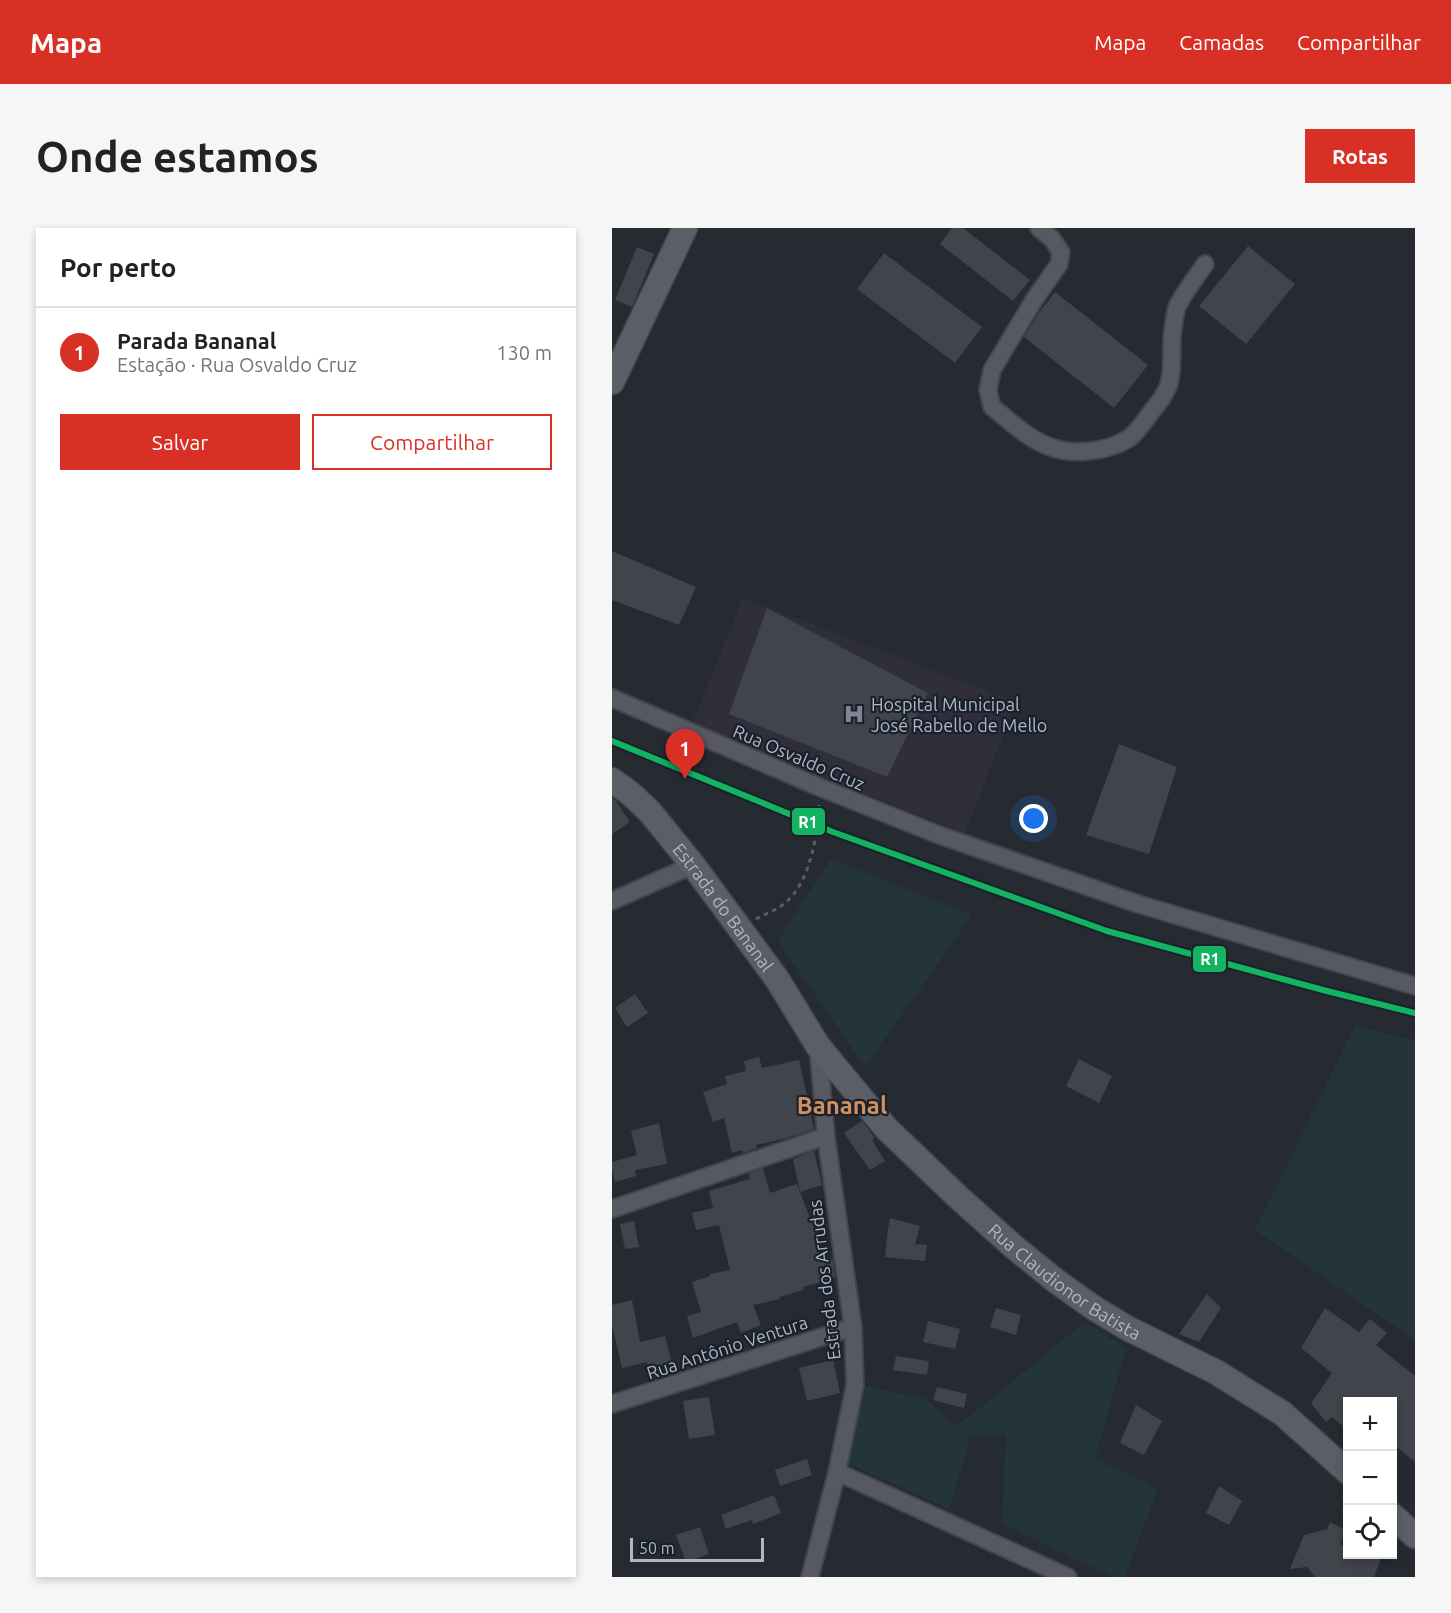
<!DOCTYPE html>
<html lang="pt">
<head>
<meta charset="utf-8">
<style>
  body { margin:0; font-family:Ubuntu,sans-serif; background:#f6f6f6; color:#222 }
  .controls { position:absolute; right:18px; bottom:18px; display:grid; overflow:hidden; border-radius:0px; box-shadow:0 3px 9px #0003 }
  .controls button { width:54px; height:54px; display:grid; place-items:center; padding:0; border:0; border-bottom:2px solid #e0e0e0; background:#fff; color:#222; font:30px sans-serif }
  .scale { position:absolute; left:18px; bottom:15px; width:134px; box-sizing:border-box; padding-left:6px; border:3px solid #afb7c4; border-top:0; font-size:16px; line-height:21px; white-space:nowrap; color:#afb7c4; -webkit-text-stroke:4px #1a212c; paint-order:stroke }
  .you { position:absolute; left:422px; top:591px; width:21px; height:21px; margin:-15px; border:4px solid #fff; border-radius:50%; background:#1a73e8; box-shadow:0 0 0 9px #1a73e833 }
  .badge { display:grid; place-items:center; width:39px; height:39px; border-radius:50%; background:#d93025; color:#fff; font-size:20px; font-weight:700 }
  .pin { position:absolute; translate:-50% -50px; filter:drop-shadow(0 2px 3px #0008) }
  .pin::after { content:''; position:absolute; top:32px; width:21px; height:18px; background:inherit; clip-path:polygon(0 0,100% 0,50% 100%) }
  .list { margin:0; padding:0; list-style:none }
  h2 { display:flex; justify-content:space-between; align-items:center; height:78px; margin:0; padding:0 24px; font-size:26px }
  h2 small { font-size:20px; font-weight:400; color:#767676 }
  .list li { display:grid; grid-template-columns:39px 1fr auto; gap:18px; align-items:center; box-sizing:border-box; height:90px; padding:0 24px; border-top:2px solid #e0e0e0 }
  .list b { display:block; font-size:22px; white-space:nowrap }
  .list p { margin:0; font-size:20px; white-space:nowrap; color:#767676 }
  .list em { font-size:20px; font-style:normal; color:#767676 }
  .actions { display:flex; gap:12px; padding:18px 24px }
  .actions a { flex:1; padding:14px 0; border:2px solid #d93025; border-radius:0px; text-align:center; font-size:21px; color:#d93025 }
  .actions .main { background:#d93025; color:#fff }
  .icon { flex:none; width:33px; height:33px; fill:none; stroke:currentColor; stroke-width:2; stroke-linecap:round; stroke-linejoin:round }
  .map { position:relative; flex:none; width:803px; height:1349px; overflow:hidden; border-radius:0px }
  header { display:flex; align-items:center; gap:36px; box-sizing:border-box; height:84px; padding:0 30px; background:#d93025; color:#fff }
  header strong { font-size:28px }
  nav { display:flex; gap:33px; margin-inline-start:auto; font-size:21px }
  .intro { display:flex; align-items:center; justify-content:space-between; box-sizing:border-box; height:144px; padding:0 36px }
  h1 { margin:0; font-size:42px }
  .button { padding:15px 27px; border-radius:0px; background:#d93025; color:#fff; font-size:21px; font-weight:700 }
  main { display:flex; gap:36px; padding:0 36px }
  aside { flex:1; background:#fff; border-radius:0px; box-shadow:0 3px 9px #0003 }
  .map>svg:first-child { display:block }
  .medical { fill:#302e3b }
  .green { fill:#233537 }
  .building { fill:#40444b }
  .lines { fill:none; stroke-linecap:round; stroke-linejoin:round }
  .street-casing { stroke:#42464b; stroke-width:20 }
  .secondary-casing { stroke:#42464b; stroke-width:27 }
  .path { stroke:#595e64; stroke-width:3; stroke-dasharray:4.5 4.5; stroke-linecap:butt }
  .street { stroke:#565961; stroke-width:16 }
  .secondary { stroke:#5a5e66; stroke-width:24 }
  .rail-1-casing { stroke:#1a212c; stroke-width:10 }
  .rail-1 { stroke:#13b361; stroke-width:6 }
  .labels { text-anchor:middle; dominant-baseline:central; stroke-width:4.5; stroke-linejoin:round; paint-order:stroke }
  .poi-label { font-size:18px; fill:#afb7c4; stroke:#1a212c; text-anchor:start }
  .street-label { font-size:18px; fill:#afb7c4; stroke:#1a212c }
  .district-label { font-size:24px; font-weight:bold; fill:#d1905d; stroke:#1a212c }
  .line-badge { stroke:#1a212c; stroke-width:2 }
  .badge-label { font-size:16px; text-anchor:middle; font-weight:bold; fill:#fff }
</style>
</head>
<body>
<header>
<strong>Mapa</strong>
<nav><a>Mapa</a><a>Camadas</a><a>Compartilhar</a></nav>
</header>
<div class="intro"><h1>Onde estamos</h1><a class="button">Rotas</a></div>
<main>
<aside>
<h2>Por perto<small></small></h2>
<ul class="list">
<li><span class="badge">1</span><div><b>Parada Bananal</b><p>Estação · Rua Osvaldo Cruz</p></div><em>130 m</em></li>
</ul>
<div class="actions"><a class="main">Salvar</a><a>Compartilhar</a></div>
</aside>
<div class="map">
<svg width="803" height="1349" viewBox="0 0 803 1349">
  <rect width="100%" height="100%" fill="#262b32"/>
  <polygon class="medical" points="131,370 404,474 353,605 79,498"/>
  <g class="green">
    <polygon points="219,631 360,687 253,839 166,713"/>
    <polygon points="743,798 803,813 803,1112 643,1002"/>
    <polygon points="473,1094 514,1120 483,1231 546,1260 513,1349 501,1349 390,1296 394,1207 358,1209 338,1281 232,1234 250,1157 314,1171 342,1198 363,1184"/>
  </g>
  <g class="building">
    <polygon points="340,0 351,0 418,52 401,73 328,16"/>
    <polygon points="636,18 683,56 634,116 587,78"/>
    <polygon points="25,19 42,26 20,79 3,72"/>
    <polygon points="272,25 370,99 343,135 245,61"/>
    <polygon points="443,64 536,137 502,180 412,109 426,86"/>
    <polygon points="0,323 84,359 67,397 0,372"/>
    <polygon points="155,380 316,465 275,549 117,486"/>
    <polygon points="507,516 565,539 537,626 474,607"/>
    <polygon points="0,570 4,573 18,594 0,606"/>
    <polygon points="23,766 36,785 15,799 3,780"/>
    <polygon points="147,829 150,840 187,832 202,901 175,910 144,917 145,920 131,925 130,922 120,925 112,890 101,894 91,864 115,856 113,848 134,843 132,833"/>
    <polygon points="467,831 500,848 487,875 454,858"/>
    <polygon points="250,893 263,910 260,912 273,933 258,942 232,905"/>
    <polygon points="47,895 55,936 23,942 24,948 3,954 0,942 0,934 25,927 19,903"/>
    <polygon points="202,923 210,957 188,964 181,931"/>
    <polygon points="151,940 158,965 185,956 201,998 203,997 215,1033 221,1031 223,1050 191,1059 192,1062 167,1069 168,1071 141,1077 149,1097 129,1105 125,1094 81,1110 75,1088 89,1084 80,1054 98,1048 98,1046 118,1042 107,997 84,1002 80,985 101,980 97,963 138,951 137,945"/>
    <polygon points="278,990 308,998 303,1016 315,1017 313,1033 273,1029 276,1001"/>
    <polygon points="22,993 27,1019 13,1021 8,996"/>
    <polygon points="595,1066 609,1080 587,1114 567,1106"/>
    <polygon points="20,1072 28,1114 53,1108 60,1135 36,1141 35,1134 10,1140 0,1097 0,1077"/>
    <polygon points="384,1080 409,1087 404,1107 378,1099"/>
    <polygon points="713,1080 747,1104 758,1091 775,1105 764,1117 803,1148 803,1234 780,1215 780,1173 735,1173 735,1201 720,1189 714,1194 699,1175 720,1145 689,1120"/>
    <polygon points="316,1093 348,1101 343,1121 311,1114"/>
    <polygon points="284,1128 317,1133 315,1147 281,1142"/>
    <polygon points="221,1132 228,1165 195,1173 187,1140"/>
    <polygon points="325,1159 355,1166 352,1180 321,1172"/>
    <polygon points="97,1169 103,1207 77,1211 71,1173"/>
    <polygon points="524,1177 550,1193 532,1227 508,1215"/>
    <polygon points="195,1231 200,1247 168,1258 163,1242"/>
    <polygon points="607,1258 630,1273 617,1297 594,1285"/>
    <polygon points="162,1267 169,1285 141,1296 140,1292 114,1301 109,1287"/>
    <polygon points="718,1294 734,1302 728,1316 735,1320 735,1326 771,1326 762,1349 703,1349 695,1339 678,1341 692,1307 715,1301"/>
    <polygon points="88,1299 97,1326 74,1334 64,1307"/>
  </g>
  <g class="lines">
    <g class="street-casing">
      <g id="street">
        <path d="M427,0L440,11L449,24L447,36L422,72L380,142L376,162L380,179C397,192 415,210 436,218C460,228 494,224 516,211C526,204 533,192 540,183C546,176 554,165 557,156C562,138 558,119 561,101C562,94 563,85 565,79C571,66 585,48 593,36"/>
        <polyline points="0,470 207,559 327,607 526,676 803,758"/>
        <polyline points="0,673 81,637"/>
        <polyline points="0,981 214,908"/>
        <polyline points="0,1176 241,1099"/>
        <polyline points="225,1244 456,1349"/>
        <polyline points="198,1349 225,1244 243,1157 241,1099 214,908 206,818"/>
      </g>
    </g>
    <g class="secondary-casing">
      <g id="secondary">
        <polyline points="0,154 73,0"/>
        <path id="s1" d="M0,552L19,566L38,584L81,637L165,751L206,818L274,900L346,969L402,1019L444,1053L482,1080L515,1100L604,1144L670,1185L736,1244"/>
        <polyline points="780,1287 803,1308"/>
      </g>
    </g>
    <path class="path" d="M144,691C153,686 165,682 173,675C198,655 206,606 207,576"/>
    <use href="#street" class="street"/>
    <use href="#secondary" class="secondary"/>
    <g class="rail-1-casing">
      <polyline id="rail-1" points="0,513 221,604 495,703 711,762 803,785"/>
    </g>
    <use href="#rail-1" class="rail-1"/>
  </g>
  <defs>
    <g id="hospital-bare" transform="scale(1.62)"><path d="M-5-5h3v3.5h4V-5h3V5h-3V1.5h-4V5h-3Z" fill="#7f8691" stroke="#1a212c" stroke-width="2.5" paint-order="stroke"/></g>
  </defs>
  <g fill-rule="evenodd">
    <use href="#hospital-bare" x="242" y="486"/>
  </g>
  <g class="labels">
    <g class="poi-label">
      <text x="259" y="476">Hospital Municipal<tspan x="259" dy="21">José Rabello de Mello</tspan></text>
    </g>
    <g class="street-label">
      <text transform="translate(187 529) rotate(23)">Rua Osvaldo Cruz</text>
      <text stroke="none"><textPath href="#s1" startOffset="170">Estrada do Bananal</textPath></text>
      <text transform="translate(212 1052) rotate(-97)">Estrada dos Arrudas</text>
      <text stroke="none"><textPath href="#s1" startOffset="681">Rua Claudionor Batista</textPath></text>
      <text transform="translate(115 1119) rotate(-18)">Rua Antônio Ventura</text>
    </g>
    <g class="district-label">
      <text x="230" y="877">Bananal</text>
    </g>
  </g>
  <g class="line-badge">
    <rect x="179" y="579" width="35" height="29" rx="6" fill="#13b361"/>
    <rect x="580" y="717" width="35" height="28" rx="6" fill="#13b361"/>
  </g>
  <g class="badge-label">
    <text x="196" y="600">R1</text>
    <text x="598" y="737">R1</text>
  </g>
</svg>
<div class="controls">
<button>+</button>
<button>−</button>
<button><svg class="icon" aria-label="locate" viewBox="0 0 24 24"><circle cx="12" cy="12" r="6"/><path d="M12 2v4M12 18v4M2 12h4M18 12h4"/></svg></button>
</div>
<div class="scale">50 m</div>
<div class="you"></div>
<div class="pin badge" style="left:73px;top:551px">1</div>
</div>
</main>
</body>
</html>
